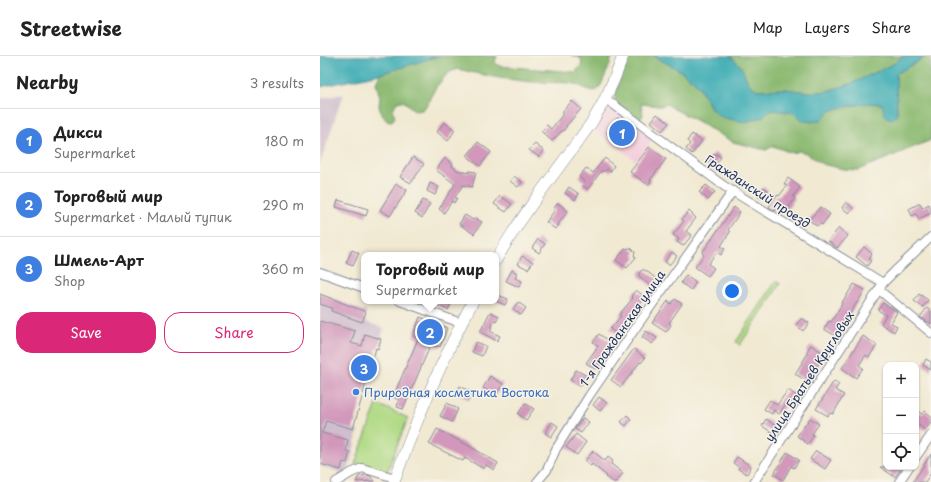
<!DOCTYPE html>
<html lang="en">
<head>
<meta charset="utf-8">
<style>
  body { margin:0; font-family:"Playpen Sans",sans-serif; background:#f2f2f2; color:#222 }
  .controls { position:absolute; right:12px; bottom:12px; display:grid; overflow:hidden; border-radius:8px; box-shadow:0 1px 3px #0004 }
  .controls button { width:36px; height:36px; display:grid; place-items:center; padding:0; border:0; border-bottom:1px solid #e0e0e0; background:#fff; color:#222; font:20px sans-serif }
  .you { position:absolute; left:412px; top:235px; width:14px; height:14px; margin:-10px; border:3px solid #fff; border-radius:50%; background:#1a73e8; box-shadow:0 0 0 6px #1a73e833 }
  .badge { display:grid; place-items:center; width:26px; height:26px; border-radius:50%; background:#db2777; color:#fff; font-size:13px; font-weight:700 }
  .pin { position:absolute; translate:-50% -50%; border:2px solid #fff; box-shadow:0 1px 4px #0006 }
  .popup { position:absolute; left:41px; top:196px; width:138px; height:52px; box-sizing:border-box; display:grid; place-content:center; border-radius:8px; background:#fff; filter:drop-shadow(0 1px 3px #0005); font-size:13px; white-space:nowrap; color:#767676 }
  .popup b { font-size:15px; color:#222 }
  .popup::after { content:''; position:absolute; left:50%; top:100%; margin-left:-8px; border:8px solid transparent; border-top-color:#fff }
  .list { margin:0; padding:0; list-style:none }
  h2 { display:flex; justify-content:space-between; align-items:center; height:52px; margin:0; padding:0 16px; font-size:17px }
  h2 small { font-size:13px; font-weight:400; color:#767676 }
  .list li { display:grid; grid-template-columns:26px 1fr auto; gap:12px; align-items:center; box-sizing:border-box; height:64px; padding:0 16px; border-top:1px solid #e0e0e0 }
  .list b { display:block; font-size:15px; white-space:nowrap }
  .list p { margin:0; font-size:13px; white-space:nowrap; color:#767676 }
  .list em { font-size:13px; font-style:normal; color:#767676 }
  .actions { display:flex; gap:8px; padding:12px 16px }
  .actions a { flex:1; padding:9px 0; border:1px solid #db2777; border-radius:16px; text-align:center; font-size:14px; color:#db2777 }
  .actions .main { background:#db2777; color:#fff }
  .icon { flex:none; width:22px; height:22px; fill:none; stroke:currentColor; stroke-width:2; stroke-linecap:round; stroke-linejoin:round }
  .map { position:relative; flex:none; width:611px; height:426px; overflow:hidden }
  header { display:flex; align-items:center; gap:24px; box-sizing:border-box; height:56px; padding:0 20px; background:#fff; border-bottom:1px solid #e0e0e0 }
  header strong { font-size:19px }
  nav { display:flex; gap:22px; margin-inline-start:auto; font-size:14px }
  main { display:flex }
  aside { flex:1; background:#fff }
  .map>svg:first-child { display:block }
  .built { fill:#f4cfdd }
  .industrial { fill:#d0bdcd }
  .green { fill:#b1da85; stroke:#668472 }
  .forest { fill:#8cba72; stroke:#547468 }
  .water { fill:#3bacb4; stroke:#2b6e89 }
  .building { fill:#d297bb }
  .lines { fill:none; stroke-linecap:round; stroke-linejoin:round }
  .street-casing { stroke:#868c98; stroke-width:10 }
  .secondary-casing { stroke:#868c98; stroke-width:12 }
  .street { stroke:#fff; stroke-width:8 }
  .secondary { stroke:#fff; stroke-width:11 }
  .shop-dot { fill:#3f7fe0; stroke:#f7f3e8; stroke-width:1.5 }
  .labels { text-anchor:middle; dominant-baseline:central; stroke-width:3; stroke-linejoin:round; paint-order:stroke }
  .street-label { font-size:12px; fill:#1b2f5e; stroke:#f7f3e8 }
  .shop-label { font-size:12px; fill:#366cbe; stroke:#f7f3e8; text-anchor:start }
</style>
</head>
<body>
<header>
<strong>Streetwise</strong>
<nav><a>Map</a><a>Layers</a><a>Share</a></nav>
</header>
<main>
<aside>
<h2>Nearby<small>3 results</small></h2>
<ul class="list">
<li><span class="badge" style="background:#3f7fe0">1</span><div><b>Дикси</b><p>Supermarket</p></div><em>180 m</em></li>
<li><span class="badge" style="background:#3f7fe0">2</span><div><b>Торговый мир</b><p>Supermarket · Малый тупик</p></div><em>290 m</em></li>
<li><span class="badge" style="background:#3f7fe0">3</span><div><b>Шмель-Арт</b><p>Shop</p></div><em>360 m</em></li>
</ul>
<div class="actions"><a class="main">Save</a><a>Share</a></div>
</aside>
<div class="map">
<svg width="611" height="426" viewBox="0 0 611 426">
  <rect width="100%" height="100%" fill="#f7f3e8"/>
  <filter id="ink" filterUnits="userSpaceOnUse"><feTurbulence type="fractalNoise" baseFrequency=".025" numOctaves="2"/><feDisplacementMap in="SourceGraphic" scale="8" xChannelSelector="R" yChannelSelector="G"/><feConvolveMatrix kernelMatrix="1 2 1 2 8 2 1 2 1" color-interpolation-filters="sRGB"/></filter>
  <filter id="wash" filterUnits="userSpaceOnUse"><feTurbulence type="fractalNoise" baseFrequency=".012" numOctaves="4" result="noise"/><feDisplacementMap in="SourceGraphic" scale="16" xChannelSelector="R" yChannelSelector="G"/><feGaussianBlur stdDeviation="0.9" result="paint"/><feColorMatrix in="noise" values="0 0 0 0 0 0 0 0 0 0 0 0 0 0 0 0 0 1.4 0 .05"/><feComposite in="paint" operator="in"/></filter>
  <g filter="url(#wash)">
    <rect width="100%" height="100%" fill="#f1e9d2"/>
    <polygon class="built" points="290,50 333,83 316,105 275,74"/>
    <g class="industrial">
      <polygon points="23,38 0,108 0,43"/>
      <polygon points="0,238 46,256 44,262 48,267 64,272 58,293 56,292 33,373 38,375 29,412 24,417 0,410"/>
    </g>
    <g class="green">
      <polygon points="456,225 460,228 420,289 416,286"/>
      <polygon points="57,348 88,362 66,418 35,408"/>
    </g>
    <g class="forest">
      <path d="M118,0H177L175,6L179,10L255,16L261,10L262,5L259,1L252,0H292L290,8L281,29L277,34L272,35L252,27L212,26L179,22L137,13L128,17L116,31L110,42L108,48L102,54L95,55L85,46L79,45C73,50 72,54 75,61L72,65L66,64L61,57L59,50L60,41L56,27L60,18Z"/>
      <polygon points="308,0 334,0 361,15 378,29 392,54 447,56 453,54 475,57 484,65 501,64 510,55 518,52 549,47 562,48 577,56 576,18 607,0 611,0 611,84 538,114 523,113 502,108 486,97 479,95 472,97 453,90 446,94 413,86 370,61 354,53 347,48 340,50 321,48 323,59 319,65 295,47 295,39"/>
      <polygon points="410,0 583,0 575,7 533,27 504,36 487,36 466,33 438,34 432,31 427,25 424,17 420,9"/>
    </g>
    <g class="water">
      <polygon points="0,0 118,0 60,18 0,31"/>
      <path d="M334,0H410L420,9L424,17L427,25L432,31L438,34L466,33L487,36H504L533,27L575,7L583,0H607L576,18L577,56L576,60L572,63C563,61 564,55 562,48L549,47L518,52L510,55L501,64L492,66L484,65L474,57L453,54L447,56L443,61L425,66L404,62L398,59L392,53L378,29L361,15Z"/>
    </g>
    <g id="blocks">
      <g class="building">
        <polygon points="252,45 261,53 246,70 247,70 243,75 242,75 232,85 221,75 227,69 231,73 244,57 242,56"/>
        <polygon points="337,58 349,67 342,75 331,66"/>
        <polygon points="298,62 317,76 306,91 287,77"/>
        <polygon points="124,66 135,74 128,85 117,76"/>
        <polygon points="372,78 382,85 372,98 366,93 370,88 367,85"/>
        <polygon points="158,86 171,96 160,110 147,100"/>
        <polygon points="215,88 224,95 219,101 209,94"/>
        <polygon points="329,91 346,103 330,124 331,125 328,129 310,116"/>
        <polygon points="394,97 401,101 394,111 388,107"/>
        <polygon points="93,101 104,108 91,127 80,121"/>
        <polygon points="125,102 133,108 132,110 137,114 149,117 149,115 156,116 152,131 143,129 135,141 137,142 134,147 132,145 124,157 119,153 135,128 116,114"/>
        <polygon points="285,102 294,110 290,116 287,113 284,116 282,114 268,133 262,129 265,126 259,121 266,112 273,117"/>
        <polygon points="194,120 202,126 198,131 190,125"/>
        <polygon points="468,122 480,131 473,141 475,142 467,154 460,148 455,155 449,151 457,139 459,140 467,130 464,128"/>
        <polygon points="110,127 119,131 115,139 107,135"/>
        <polygon points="76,128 87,134 70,160 60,154"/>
        <polygon points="386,129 395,136 388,144 379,136"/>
        <polygon points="249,131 259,138 255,144 245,137"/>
        <polygon points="443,131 448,134 442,143 437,140"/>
        <polygon points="180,140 192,148 186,156 174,148"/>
        <polygon points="18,144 48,153 46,160 16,151"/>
        <polygon points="103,144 110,148 102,162 95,157"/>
        <polygon points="526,146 533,152 529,157 522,152"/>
        <polygon points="238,147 248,155 238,168 239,169 235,173 226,166 235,154 233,153"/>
        <polygon points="600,147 602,152 609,148 611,153 611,157 599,163 596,158 592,160 589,153"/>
        <polygon points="414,151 420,156 408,174 410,176 401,190 405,193 401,199 397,196 388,208 394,212 388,220 375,211 384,199 382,197"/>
        <polygon points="500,151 510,158 502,169 500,167 497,170 489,164"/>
        <polygon points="369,155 376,162 366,175 372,179 363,190 357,186 359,183 353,179 364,165 362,163"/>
        <polygon points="145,159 153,164 155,162 162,166 154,178 139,168"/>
        <polygon points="519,172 528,180 517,192 508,185"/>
        <polygon points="218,183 225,188 219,197 212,192"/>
        <polygon points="544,191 552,198 549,203 551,205 547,210 536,201"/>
        <polygon points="311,192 315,196 314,200 316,201 307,212 296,204 305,193"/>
        <polygon points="32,194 39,197 33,210 26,207"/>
        <polygon points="352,196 357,200 349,209 345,206"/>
        <polygon points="202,200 213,206 208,213 198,208"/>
        <polygon points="192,214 197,217 195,222 202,225 199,231 186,225"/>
        <polygon points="322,214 325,214 338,224 332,231 319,220 319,217"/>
        <polygon points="366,219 376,226 371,234 361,227"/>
        <polygon points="534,228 545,234 516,280 504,273 509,265 511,266 522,248 521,248"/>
        <polygon points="316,234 325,241 297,278 290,273 301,260 299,259 313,242 311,240"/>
        <polygon points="0,238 46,256 42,266 11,255 12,252 0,248"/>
        <polygon points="599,238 608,244 603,251 594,245"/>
        <polygon points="178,239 188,243 185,249 176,245"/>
        <polygon points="355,243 362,248 349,267 351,269 346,276 332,267 348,245 351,248"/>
        <polygon points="119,245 132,245 128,254 117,249"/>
        <polygon points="198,246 206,252 201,259 193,253"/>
        <polygon points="563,247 577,256 571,267 577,270 574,276 561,268 566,259 558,254"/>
        <polygon points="607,252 611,255 611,268 600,261"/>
        <polygon points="170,256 179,260 176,266 174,265 170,275 180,280 177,285 160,276"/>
        <polygon points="100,261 127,272 120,291 111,288 83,353 77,351 79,344 73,341 98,283 93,280"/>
        <polygon points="482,262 489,267 483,275 476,269"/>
        <polygon points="0,265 35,275 31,287 42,290 45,278 61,283 58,293 56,292 33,373 6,365 2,377 28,384 26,395 30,396 27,407 23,406 21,414 0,408"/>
        <polygon points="326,275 337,282 332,288 322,281"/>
        <polygon points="279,278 293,288 275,313 266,307 278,290 273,286"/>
        <polygon points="543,280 557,289 549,301 546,299 539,309 543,312 536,322 522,312"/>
        <polygon points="156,286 166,290 162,300 152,296"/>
        <polygon points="491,289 505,298 487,325 475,318 488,297 486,296"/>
        <polygon points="314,293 325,302 321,307 320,306 301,331 291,324"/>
        <polygon points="606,303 611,306 611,314 603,309"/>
        <polygon points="256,314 267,320 260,330 250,324"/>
        <polygon points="170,320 183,328 175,340 163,332"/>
        <polygon points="514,325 519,328 515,334 524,339 513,358 510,357 508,360 496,353"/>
        <polygon points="140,330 153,337 149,344 136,336"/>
        <polygon points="468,334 477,340 472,347 468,345 459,358 454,354 452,358 444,353 450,344 457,349"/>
        <polygon points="279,341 287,347 280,355 273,349"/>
        <polygon points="127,347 138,353 132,366 120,360"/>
        <polygon points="205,347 214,353 206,364 198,358"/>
        <polygon points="605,355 611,360 611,366 605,374 596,367 596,359 599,356 602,358"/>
        <polygon points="307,359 311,363 306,370 301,366"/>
        <polygon points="263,362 269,366 261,377 255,373"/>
        <polygon points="490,362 499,368 492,378 494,379 488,388 477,380"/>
        <polygon points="446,363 457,371 453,377 442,370"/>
        <polygon points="232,366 238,370 231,381 225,377"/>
        <polygon points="117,373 151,391 178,407 174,414 166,409 164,413 145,402 143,405 109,388"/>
        <polygon points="256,378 266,386 257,399 246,391"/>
        <polygon points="273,395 285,405 288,401 293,405 291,408 303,417 296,426 293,426 286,421 287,420 272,408 271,410 265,405"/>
        <polygon points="496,395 511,404 505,413 490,403"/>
        <polygon points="467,396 479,404 474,412 471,410 463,424 454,418"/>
        <polygon points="611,398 611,417 605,426 593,426"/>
        <polygon points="417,401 431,410 427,418 418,413 419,411 413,407"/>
        <polygon points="560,411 576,411 580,414 575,421"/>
        <polygon points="47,419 50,420 55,425 36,426 39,420"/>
      </g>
    </g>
  </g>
  <g filter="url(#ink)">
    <use href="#blocks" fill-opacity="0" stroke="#868c98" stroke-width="1"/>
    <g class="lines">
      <g class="street-casing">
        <g id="street">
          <polyline points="286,43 404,130 563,227"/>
          <polyline points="0,216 44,232"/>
          <polyline points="559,234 611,277"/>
          <polyline points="80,245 141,267"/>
          <polyline points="596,401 611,379"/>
          <polyline points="16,426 31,417 42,412 75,422"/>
          <polyline points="217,426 227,414 236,393 269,340 317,270 413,135"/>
          <polyline points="434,426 563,227 575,215 611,181"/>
          <polyline points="579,426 589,411"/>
        </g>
      </g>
      <g class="secondary-casing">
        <g id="secondary">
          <path d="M176,204C204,155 239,112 272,66C285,45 295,23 303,0"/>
          <path d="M74,426C96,364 122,304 153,245"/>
        </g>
      </g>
      <use href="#street" class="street"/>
      <use href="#secondary" class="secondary"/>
    </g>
  </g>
  <circle class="shop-dot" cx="36" cy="336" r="4"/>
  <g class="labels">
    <g class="street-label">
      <text transform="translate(438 135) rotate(33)">Гражданский проезд</text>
      <text transform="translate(302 272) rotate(-55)">1-я Гражданская улица</text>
      <text transform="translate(489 320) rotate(-57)">улица Братьев Кругловых</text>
    </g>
    <g class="shop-label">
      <text x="44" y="336">Природная косметика Востока</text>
    </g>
  </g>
</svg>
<div class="controls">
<button>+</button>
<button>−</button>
<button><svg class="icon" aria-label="locate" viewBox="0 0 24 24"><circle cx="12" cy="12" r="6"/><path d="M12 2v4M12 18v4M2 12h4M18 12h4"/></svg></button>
</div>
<div class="you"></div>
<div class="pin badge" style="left:302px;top:77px;background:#3f7fe0">1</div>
<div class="pin badge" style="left:110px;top:276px;background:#3f7fe0">2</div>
<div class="popup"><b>Торговый мир</b>Supermarket</div>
<div class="pin badge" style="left:44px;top:312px;background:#3f7fe0">3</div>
</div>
</main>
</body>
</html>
